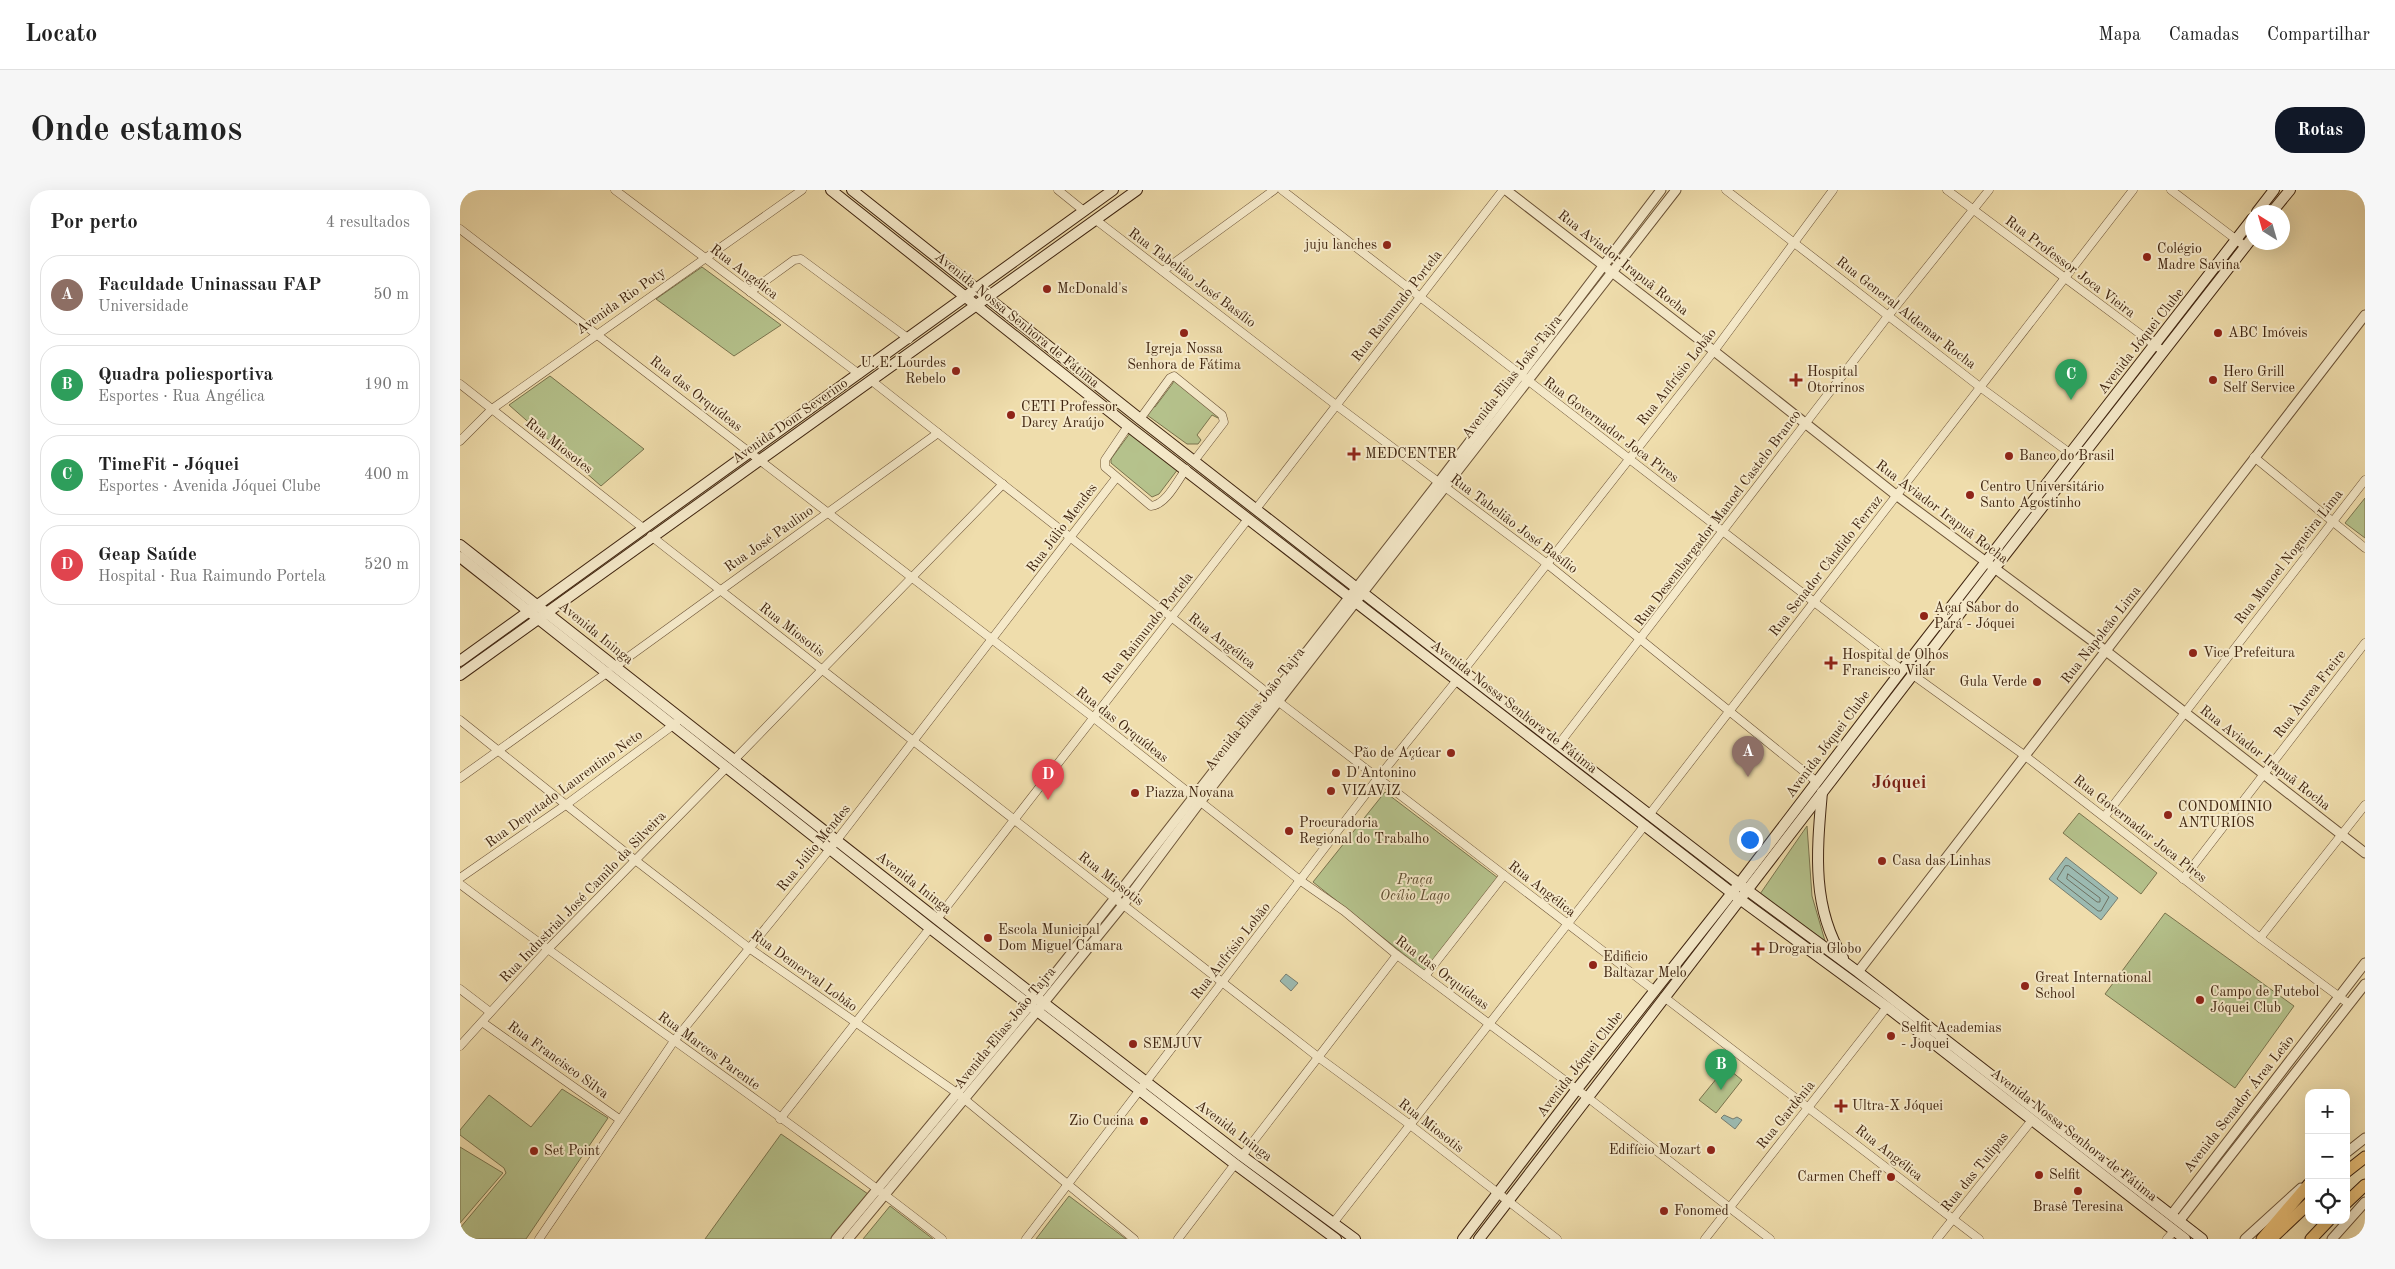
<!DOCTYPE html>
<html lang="pt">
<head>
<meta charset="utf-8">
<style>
  body { margin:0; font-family:"Old Standard TT",serif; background:#f6f6f6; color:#222 }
  .controls { position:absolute; right:15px; bottom:15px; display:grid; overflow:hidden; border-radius:10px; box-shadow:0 5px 20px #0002 }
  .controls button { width:45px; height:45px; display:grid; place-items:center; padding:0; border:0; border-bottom:1px solid #e0e0e0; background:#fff; color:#222; font:25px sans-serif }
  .compass { position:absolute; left:1785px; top:15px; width:45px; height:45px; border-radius:50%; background:#fff; box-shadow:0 5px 20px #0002; rotate:323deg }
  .you { position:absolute; left:1289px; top:649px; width:18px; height:18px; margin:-12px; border:4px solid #fff; border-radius:50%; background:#1a73e8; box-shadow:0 0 0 8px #1a73e833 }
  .badge { display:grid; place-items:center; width:32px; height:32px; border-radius:50%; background:#111827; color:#fff; font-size:16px; font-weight:700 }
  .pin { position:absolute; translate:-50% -41px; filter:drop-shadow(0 1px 2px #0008) }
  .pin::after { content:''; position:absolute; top:26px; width:18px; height:15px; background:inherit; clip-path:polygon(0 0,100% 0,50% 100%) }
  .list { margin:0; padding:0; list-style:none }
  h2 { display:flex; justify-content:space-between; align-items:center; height:65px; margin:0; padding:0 20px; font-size:21px }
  h2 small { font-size:16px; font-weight:400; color:#767676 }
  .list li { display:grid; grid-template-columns:32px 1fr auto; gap:15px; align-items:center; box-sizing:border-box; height:80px; margin:0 10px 10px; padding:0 10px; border:1px solid #e0e0e0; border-radius:20px }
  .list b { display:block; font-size:19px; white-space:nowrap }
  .list p { margin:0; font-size:16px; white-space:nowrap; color:#767676 }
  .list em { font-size:16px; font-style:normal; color:#767676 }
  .icon { flex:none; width:28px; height:28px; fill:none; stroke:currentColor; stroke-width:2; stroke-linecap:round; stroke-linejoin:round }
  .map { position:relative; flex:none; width:1905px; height:1049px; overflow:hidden; border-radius:20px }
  header { display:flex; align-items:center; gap:30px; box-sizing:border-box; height:70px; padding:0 25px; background:#fff; border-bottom:1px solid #e0e0e0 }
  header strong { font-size:24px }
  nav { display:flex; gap:28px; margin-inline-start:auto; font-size:18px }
  .intro { display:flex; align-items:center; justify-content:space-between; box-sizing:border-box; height:120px; padding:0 30px }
  h1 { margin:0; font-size:35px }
  .button { padding:12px 22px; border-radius:20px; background:#111827; color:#fff; font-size:18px; font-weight:700 }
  main { display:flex; gap:30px; padding:0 30px }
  aside { flex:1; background:#fff; border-radius:20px; box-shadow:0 5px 20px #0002 }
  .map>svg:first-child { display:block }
  .green { fill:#b5c28c; stroke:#7a744e }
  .water { fill:#9cbab1; stroke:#777e71 }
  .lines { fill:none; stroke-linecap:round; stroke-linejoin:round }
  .shore { stroke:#6e7060; stroke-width:1 }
  .minor-casing { stroke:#6c5337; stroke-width:9 }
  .tertiary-casing { stroke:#6c5337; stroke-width:11 }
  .secondary-casing { stroke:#402510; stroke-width:12 }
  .primary-casing { stroke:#402510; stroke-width:13 }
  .minor { stroke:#f5e9c9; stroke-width:8 }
  .tertiary { stroke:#f5e9c9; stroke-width:9 }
  .secondary { stroke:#f5e9c9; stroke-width:10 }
  .primary { stroke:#e8be76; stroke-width:11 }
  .poi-dot { fill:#8f2418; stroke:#f5e9c9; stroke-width:2 }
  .labels { text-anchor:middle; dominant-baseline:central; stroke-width:4; stroke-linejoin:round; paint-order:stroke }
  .poi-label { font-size:14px; fill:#402510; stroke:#f5e9c9; text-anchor:start }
  .street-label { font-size:14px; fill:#402510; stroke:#f5e9c9 }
  .park-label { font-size:14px; font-style:italic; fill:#5d4c2f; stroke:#f5e9c9 }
  .district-label { font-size:19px; font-weight:bold; fill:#7a1f14; stroke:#f5e9c9 }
</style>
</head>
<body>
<header>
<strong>Locato</strong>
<nav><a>Mapa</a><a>Camadas</a><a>Compartilhar</a></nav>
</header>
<div class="intro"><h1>Onde estamos</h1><a class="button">Rotas</a></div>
<main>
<aside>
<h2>Por perto<small>4 resultados</small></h2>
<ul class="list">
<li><span class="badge" style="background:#8d6e63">A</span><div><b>Faculdade Uninassau FAP</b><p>Universidade</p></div><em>50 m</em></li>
<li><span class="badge" style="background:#2e9e5b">B</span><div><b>Quadra poliesportiva</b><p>Esportes · Rua Angélica</p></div><em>190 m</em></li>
<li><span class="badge" style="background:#2e9e5b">C</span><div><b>TimeFit - Jóquei</b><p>Esportes · Avenida Jóquei Clube</p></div><em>400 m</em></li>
<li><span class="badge" style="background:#e0444e">D</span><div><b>Geap Saúde</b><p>Hospital · Rua Raimundo Portela</p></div><em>520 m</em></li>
</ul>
</aside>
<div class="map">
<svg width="1905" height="1049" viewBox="0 0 1905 1049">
  <rect width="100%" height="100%" fill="#efddac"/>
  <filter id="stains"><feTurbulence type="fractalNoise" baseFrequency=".004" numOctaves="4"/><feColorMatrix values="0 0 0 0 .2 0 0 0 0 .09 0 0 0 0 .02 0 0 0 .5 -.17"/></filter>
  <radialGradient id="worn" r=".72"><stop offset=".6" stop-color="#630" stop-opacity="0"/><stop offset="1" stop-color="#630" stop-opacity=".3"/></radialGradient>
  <g class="green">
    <polygon points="242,77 321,135 274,166 196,109"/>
    <polygon points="90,186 184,259 141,296 49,215"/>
    <polygon points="713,189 752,218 760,218 758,228 752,225 737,245 741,250 738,254 727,254 687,225 690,215 695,217 713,193"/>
    <polygon points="670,243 718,279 699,304 692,307 651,273 651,269"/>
    <polygon points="1905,308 1905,348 1885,333"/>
    <polygon points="925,602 1038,688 965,781 853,692"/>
    <polygon points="1619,623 1697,683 1681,704 1603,643"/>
    <polygon points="1347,636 1352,706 1365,751 1300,704"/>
    <polygon points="1705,723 1834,816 1775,898 1645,804"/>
    <polygon points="1266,877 1282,890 1256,923 1239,910"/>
    <polygon points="102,899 148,928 66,1049 6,1049 0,1045 0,1038 46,983 44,978 0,945 0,940 29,905 71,937"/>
    <polygon points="321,944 408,1004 372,1049 245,1049"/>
    <polygon points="0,957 43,983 0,1033"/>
    <polygon points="609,1006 666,1049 576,1049"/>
    <polygon points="430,1016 473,1049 403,1049"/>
  </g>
  <g class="water">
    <polygon points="1606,667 1658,708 1641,730 1589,689"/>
    <polygon points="826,784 838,793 831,801 820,791"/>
    <polygon points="1264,925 1273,929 1277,927 1282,930 1275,939 1261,928"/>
  </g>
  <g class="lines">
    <g class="shore">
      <polygon points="1609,676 1649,707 1641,721 1638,721 1597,689 1605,676"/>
      <polygon points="1608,684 1640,708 1640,712 1637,712 1607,689"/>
    </g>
    <g class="minor-casing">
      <g id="minor">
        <polyline points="155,0 399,184"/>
        <polyline points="598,0 624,21"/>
        <polyline points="822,0 1442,480"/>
        <polyline points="1266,0 1520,197 1611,264"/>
        <polyline points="1487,0 1703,161"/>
        <polyline points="1711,0 1786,57"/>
        <polyline points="636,30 876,215 1086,373 1357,592"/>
        <polyline points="0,39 634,528 841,691 884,721 937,765 1127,907 1310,1049"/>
        <polyline points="703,81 814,0"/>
        <polyline points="290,102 334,70 341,69 449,149"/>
        <polyline points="412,191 819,512 1195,801"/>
        <polyline points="0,194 183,338"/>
        <polyline points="680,229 710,188 714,186 762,225 764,232 734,271"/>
        <path d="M668,236L645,270V277L691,316C706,315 718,290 726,279"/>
        <polyline points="0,251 32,219 342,0"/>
        <polyline points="1794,267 1905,358"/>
        <polyline points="796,319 1043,0"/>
        <polyline points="191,346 858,867 949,934 1097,1049"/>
        <polyline points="156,476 478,243"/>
        <polyline points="1003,481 1254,161 1373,0"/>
        <polyline points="1453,485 1564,565 1800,748 1889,814"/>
        <polyline points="0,530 175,670 289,758 497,903 674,1049"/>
        <polyline points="1099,554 1428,126 1529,0"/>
        <polyline points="274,570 543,294"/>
        <polyline points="0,588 148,482"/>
        <polyline points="1189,625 1673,0"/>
        <polyline points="1645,626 1905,290"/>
        <polyline points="0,688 107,614 216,533"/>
        <polyline points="1723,689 1905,453"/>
        <path d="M0,694C159,814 325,926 482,1049"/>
        <polyline points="477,729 788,329"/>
        <polyline points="1800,748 1905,615"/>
        <polyline points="965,786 1044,685"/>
        <polyline points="0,799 30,822"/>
        <polyline points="1204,807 1519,1049"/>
        <polyline points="22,832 159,929"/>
        <polyline points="0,856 87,760 267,577"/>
        <polyline points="320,929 470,738"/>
        <polyline points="782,966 937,765"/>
        <polyline points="874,1032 1185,635"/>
        <polyline points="79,1049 214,851 370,659 656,288"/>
        <polyline points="566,1049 918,588 997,490"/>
        <polyline points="718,1049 775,974"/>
        <polyline points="1245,1049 1427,817"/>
        <polyline points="1477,1049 1572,930"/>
        <polyline points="1707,1049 1714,1041"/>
      </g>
    </g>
    <g class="tertiary-casing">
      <g id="tertiary">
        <polyline points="1046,0 1254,161 1436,305 1646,461 1905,663"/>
        <polyline points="1398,782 1905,125"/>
        <polyline points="1886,963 1905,948"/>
        <polyline points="1712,1024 1905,773"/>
        <polyline points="1720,1030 1905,794"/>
        <polyline points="376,1049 571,814 655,708 979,292 1201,0"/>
        <polyline points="388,1049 578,820 663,715 740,612 1216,0"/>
        <polyline points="1785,1049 1841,998"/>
        <polyline points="1872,1049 1905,1012"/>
      </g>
    </g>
    <g class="secondary-casing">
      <g id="secondary">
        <polyline points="371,0 668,236 1281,710 1427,817 1725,1049"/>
        <polyline points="392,0 680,229 1003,481 1287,700 1398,782 1742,1049"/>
        <polyline points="1797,22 1814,0"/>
        <polyline points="1812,22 1830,0"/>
        <polyline points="0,355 576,807 782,966 895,1049"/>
        <polyline points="0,367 470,738 775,974 876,1049"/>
        <polyline points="0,471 653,0"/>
        <polyline points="0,485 677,0"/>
        <path d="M1362,602C1357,660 1351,716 1383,768"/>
        <polyline points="1003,1049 1117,899 1279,694 1442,480 1792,29"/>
        <polyline points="1019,1049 1534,379 1792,48"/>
      </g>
    </g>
    <g class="primary-casing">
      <g id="primary">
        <polyline points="1886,982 1905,967"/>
        <polyline points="1886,1013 1905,995"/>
        <polyline points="1802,1049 1849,994"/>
        <polyline points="1811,1049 1849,1013"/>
        <polyline points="1851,1049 1869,1030"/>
      </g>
    </g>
    <use href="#minor" class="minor"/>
    <use href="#tertiary" class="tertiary"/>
    <use href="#secondary" class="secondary"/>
    <use href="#primary" class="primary"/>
  </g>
  <g class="poi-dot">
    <circle cx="927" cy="55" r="5"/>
    <circle cx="1687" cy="67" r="5"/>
    <circle cx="587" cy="99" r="5"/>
    <circle cx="724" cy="143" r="5"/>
    <circle cx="1758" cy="143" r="5"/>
    <circle cx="496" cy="181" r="5"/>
    <path d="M1333.5 182.5h5v5h5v5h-5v5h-5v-5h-5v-5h5z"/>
    <circle cx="1753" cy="190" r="5"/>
    <circle cx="551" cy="225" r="5"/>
    <path d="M891.5 256.5h5v5h5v5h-5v5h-5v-5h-5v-5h5z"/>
    <circle cx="1549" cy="266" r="5"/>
    <circle cx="1510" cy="305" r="5"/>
    <circle cx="1464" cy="426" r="5"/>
    <circle cx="1733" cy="463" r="5"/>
    <path d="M1368.5 465.5h5v5h5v5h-5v5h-5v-5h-5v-5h5z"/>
    <circle cx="1577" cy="492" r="5"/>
    <circle cx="991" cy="563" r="5"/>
    <circle cx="876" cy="583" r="5"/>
    <circle cx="871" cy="601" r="5"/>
    <circle cx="675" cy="603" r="5"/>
    <circle cx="1708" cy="625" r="5"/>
    <circle cx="829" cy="641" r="5"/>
    <circle cx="1422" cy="671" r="5"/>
    <circle cx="528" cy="748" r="5"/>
    <path d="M1295.5 751.5h5v5h5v5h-5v5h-5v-5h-5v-5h5z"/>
    <circle cx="1133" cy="775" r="5"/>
    <circle cx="1565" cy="796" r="5"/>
    <circle cx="1740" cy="810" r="5"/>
    <circle cx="1431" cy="846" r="5"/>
    <circle cx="673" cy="854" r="5"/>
    <path d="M1378.5 908.5h5v5h5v5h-5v5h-5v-5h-5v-5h5z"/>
    <circle cx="684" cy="931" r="5"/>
    <circle cx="1251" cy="960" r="5"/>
    <circle cx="74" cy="961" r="5"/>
    <circle cx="1579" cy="985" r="5"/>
    <circle cx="1431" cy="987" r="5"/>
    <circle cx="1618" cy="1001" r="5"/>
    <circle cx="1204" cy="1021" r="5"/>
  </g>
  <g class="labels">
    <g class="poi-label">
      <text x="917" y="55" text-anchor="end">juju lanches</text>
      <text x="1697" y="59">Colégio<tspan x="1697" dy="16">Madre Savina</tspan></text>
      <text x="597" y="99">McDonald's</text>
      <text x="1768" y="143">ABC Imóveis</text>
      <text x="724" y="159" text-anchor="middle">Igreja Nossa<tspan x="724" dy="16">Senhora de Fátima</tspan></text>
      <text x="486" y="173" text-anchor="end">U. E. Lourdes<tspan x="486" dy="16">Rebelo</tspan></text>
      <text x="1347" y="182">Hospital<tspan x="1347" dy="16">Otorrinos</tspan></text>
      <text x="1763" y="182">Hero Grill<tspan x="1763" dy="16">Self Service</tspan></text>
      <text x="561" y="217">CETI Professor<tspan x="561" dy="16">Darcy Araújo</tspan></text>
      <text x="905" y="264">MEDCENTER</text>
      <text x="1559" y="266">Banco do Brasil</text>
      <text x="1520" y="297">Centro Universitário<tspan x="1520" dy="16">Santo Agostinho</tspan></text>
      <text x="1474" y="418">Açaí Sabor do<tspan x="1474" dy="16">Pará - Jóquei</tspan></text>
      <text x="1743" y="463">Vice Prefeitura</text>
      <text x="1382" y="465">Hospital de Olhos<tspan x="1382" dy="16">Francisco Vilar</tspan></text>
      <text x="1567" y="492" text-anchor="end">Gula Verde</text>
      <text x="981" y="563" text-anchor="end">Pão de Açúcar</text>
      <text x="886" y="583">D'Antonino</text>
      <text x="881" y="601">VIZAVIZ</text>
      <text x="685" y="603">Piazza Novana</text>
      <text x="1718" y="617">CONDOMINIO<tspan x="1718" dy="16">ANTURIOS</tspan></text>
      <text x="839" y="633">Procuradoria<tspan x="839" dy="16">Regional do Trabalho</tspan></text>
      <text x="1432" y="671">Casa das Linhas</text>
      <text x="538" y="740">Escola Municipal<tspan x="538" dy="16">Dom Miguel Camara</tspan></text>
      <text x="1308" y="759">Drogaria Globo</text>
      <text x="1143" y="767">Edificio<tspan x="1143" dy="16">Baltazar Melo</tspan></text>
      <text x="1575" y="788">Great International<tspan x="1575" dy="16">School</tspan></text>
      <text x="1750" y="802">Campo de Futebol<tspan x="1750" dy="16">Jóquei Club</tspan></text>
      <text x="1441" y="838">Selfit Academias<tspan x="1441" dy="16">- Joquei</tspan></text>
      <text x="683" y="854">SEMJUV</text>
      <text x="1392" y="916">Ultra-X Jóquei</text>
      <text x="674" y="931" text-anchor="end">Zio Cucina</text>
      <text x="1241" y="960" text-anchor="end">Edifício Mozart</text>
      <text x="84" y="961">Set Point</text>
      <text x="1589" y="985">Selfit</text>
      <text x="1421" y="987" text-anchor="end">Carmen Cheff</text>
      <text x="1618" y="1017" text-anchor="middle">Brasê Teresina</text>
      <text x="1214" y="1021">Fonomed</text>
    </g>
    <g class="street-label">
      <text transform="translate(1163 73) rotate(38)">Rua Aviador Irapuã Rocha</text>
      <text transform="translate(1610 77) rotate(37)">Rua Professor Joca Vieira</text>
      <text transform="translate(284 82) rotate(37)">Rua Angélica</text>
      <text transform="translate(732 88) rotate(37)">Rua Tabelião José Basílio</text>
      <text transform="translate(161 111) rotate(-35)">Avenida Rio Poty</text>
      <text transform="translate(937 116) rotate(-52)">Rua Raimundo Portela</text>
      <text transform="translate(1446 123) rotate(38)">Rua General Aldemar Rocha</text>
      <text transform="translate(557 130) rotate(39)">Avenida Nossa Senhora de Fátima</text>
      <text transform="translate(1681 151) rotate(-52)">Avenida Jóquei Clube</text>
      <text transform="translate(1052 187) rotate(-52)">Avenida Elias João Tajra</text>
      <text transform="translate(1217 187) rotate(-52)">Rua Anfrísio Lobão</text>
      <text transform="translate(236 204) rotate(38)">Rua das Orquídeas</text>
      <text transform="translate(330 231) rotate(-35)">Avenida Dom Severino</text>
      <text transform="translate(1151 240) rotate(37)">Rua Governador Joca Pires</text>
      <text transform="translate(99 256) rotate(38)">Rua Miosotes</text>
      <text transform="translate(1482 322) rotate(37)">Rua Aviador Irapuã Rocha</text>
      <text transform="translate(1258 328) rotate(-53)">Rua Desembargador Manoel Castelo Branco</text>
      <text transform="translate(1054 334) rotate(37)">Rua Tabelião José Basílio</text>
      <text transform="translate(602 338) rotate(-53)">Rua Júlio Mendes</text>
      <text transform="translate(309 349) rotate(-35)">Rua José Paulino</text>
      <text transform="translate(1829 367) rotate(-52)">Rua Manoel Nogueira Lima</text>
      <text transform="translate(1366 376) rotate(-52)">Rua Senador Cândido Ferraz</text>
      <text transform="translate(688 438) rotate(-52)">Rua Raimundo Portela</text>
      <text transform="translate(332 440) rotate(38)">Rua Miosotis</text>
      <text transform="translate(136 443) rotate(39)">Avenida Ininga</text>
      <text transform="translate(1641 445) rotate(-52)">Rua Napoleão Lima</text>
      <text transform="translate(762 451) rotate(38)">Rua Angélica</text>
      <text transform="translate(1850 504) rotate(-52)">Rua Àurea Freire</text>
      <text transform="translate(1054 517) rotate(38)">Avenida Nossa Senhora de Fátima</text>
      <text transform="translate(795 519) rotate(-52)">Avenida Elias João Tajra</text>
      <text transform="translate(662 535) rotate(38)">Rua das Orquídeas</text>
      <text transform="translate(1368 554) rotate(-53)">Avenida Jóquei Clube</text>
      <text transform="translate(1805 568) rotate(38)">Rua Aviador Irapuã Rocha</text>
      <text transform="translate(104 599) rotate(-36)">Rua Deputado Laurentino Neto</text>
      <text transform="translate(1680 639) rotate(38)">Rua Governador Joca Pires</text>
      <text transform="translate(354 658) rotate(-51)">Rua Júlio Mendes</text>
      <text transform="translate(651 689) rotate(38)">Rua Miosotis</text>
      <text transform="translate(454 693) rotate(38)">Avenida Ininga</text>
      <text transform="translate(1082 699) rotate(38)">Rua Angélica</text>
      <text transform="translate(123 707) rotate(-46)">Rua Industrial José Camilo da Silveira</text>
      <text transform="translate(771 761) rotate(-52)">Rua Anfrísio Lobão</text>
      <text transform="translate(344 781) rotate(36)">Rua Demerval Lobão</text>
      <text transform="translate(982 783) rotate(37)">Rua das Orquídeas</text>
      <text transform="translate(545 838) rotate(-51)">Avenida Elias João Tajra</text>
      <text transform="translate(249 861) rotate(36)">Rua Marcos Parente</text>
      <text transform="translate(98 870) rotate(36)">Rua Francisco Silva</text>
      <text transform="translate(1120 874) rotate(-52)">Avenida Jóquei Clube</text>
      <text transform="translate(1779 914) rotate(-52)">Avenida Senador Área Leão</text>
      <text transform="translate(1326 925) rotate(-51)">Rua Gardênia</text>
      <text transform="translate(971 936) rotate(38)">Rua Miosotis</text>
      <text transform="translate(774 941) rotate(37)">Avenida Ininga</text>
      <text transform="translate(1614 945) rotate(38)">Avenida Nossa Senhora de Fátima</text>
      <text transform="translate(1429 963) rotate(38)">Rua Angélica</text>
      <text transform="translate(1515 982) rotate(-51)">Rua das Tulipas</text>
    </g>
    <g class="park-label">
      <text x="955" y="690">Praça<tspan x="955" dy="16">Ocílio Lago</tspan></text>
    </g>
    <g class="district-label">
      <text x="1439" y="593">Jóquei</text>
    </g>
  </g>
  <rect width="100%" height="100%" filter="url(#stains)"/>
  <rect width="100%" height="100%" fill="url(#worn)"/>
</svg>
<div class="controls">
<button>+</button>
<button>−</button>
<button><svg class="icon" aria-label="locate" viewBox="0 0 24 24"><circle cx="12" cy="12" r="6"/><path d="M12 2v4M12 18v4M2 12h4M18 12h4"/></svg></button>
</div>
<svg class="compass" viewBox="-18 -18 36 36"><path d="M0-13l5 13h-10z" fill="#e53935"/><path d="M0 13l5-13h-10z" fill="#767676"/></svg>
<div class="you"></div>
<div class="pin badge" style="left:1288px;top:587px;background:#8d6e63">A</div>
<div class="pin badge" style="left:1261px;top:900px;background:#2e9e5b">B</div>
<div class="pin badge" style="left:1611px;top:210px;background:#2e9e5b">C</div>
<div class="pin badge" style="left:588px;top:610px;background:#e0444e">D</div>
</div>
</main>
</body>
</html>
